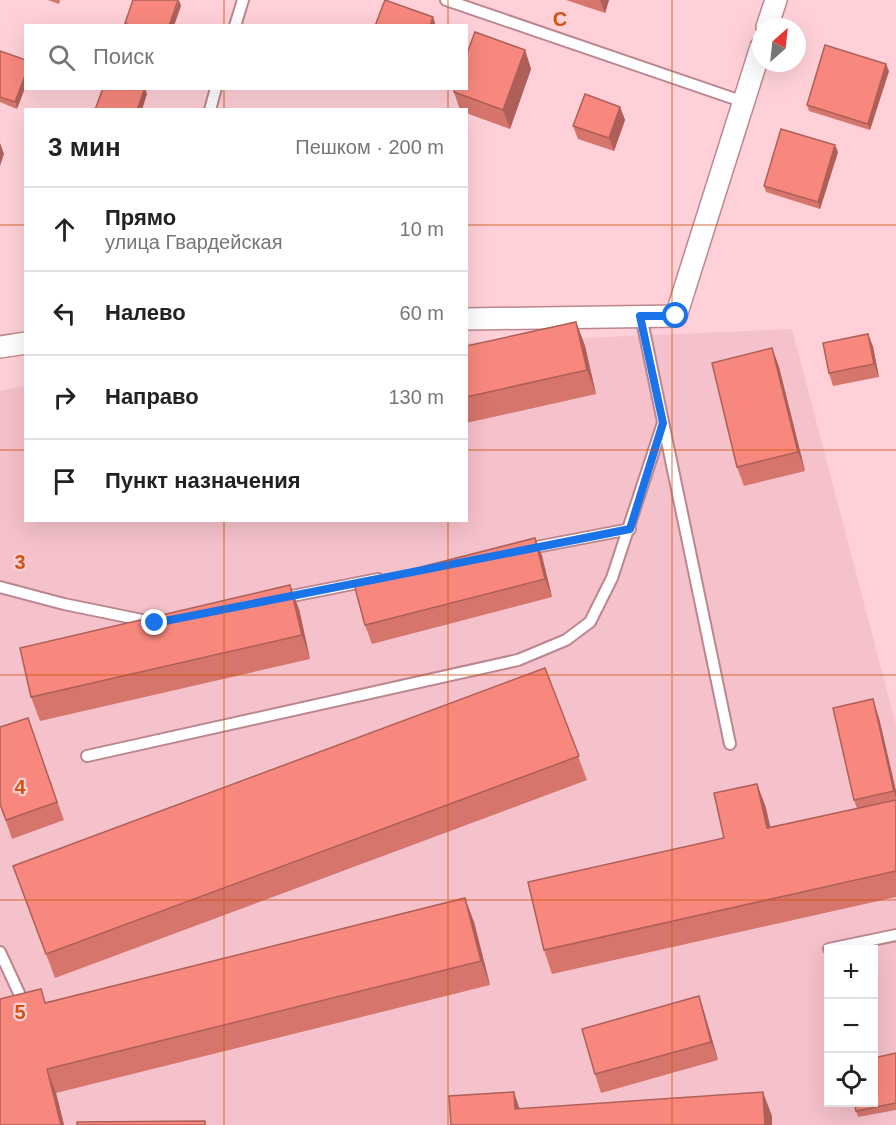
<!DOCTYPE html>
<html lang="ru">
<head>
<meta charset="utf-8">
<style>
  body { margin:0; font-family:Helvetica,sans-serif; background:#f6f6f6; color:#222 }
  .controls { position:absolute; right:18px; bottom:18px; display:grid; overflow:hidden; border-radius:0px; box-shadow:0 6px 24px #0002 }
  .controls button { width:54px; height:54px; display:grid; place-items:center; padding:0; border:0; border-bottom:2px solid #e0e0e0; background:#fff; color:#222; font:30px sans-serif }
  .compass { position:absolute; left:752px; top:18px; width:54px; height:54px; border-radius:50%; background:#fff; box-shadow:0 6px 24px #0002; rotate:27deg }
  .stop { position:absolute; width:18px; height:18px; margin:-14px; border:4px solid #1a73e8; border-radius:50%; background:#fff }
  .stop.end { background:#1a73e8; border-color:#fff; box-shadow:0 2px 6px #0008 }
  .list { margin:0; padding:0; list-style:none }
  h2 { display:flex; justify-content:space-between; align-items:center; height:78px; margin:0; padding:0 24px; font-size:26px }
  h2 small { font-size:20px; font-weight:400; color:#767676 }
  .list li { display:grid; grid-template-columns:39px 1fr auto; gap:18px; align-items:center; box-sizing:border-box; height:84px; padding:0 24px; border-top:2px solid #e0e0e0 }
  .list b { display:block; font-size:22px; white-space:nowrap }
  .list p { margin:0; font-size:20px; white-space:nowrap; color:#767676 }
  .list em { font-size:20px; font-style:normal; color:#767676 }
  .icon { flex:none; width:33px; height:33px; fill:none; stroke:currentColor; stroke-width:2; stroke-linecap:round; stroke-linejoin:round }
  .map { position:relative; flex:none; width:896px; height:1125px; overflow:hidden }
  .search { position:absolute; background:#fff; box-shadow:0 6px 24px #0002; left:24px; top:24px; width:444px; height:66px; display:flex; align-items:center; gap:15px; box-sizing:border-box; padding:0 21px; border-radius:0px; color:#767676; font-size:22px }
  .panel { position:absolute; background:#fff; box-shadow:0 6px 24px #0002; left:24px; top:108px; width:444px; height:414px; border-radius:0px }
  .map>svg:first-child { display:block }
  .built { fill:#f5c1cb; fill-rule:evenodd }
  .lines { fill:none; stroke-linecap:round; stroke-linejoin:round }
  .lane-casing { stroke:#bb8690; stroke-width:14 }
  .street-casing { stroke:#bb8690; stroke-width:24 }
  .lane { stroke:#fff; stroke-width:10 }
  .street { stroke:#fff; stroke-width:21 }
  .wall { fill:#d5756c }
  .shaded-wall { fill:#ae5f58 }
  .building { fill:#f8887d; stroke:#ae5f58; stroke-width:1.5 }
  .route { stroke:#1a73e8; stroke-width:8 }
  .grid { fill:none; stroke:#d05312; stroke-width:1.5; stroke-opacity:0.55 }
  .grid-label { font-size:20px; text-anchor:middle; font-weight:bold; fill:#d05312; stroke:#ffd0d8; stroke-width:4.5; stroke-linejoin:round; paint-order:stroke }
</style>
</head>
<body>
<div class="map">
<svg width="896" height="1125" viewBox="0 0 896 1125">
  <rect width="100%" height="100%" fill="#ffd0d8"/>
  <path class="built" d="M792,329L896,725V1125H0V391L25,386L26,520H466L467,343ZM828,950H874V1102H828Z"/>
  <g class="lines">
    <g class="lane-casing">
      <g id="lane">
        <polyline points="446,0 744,102"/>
        <polyline points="235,26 243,0"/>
        <polyline points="210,110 216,88"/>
        <polyline points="641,316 730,744"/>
        <polyline points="526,549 630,529"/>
        <polyline points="0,587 64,604 152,622"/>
        <polyline points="282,598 378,579"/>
        <polyline points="87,756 518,660 566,640 590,622 612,578 663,423"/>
        <polyline points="829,949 896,935"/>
        <polyline points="0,952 25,1006"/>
      </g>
    </g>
    <g class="street-casing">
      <g id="street">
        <polyline points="767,27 776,0"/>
        <polyline points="466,319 676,316 761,47"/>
        <polyline points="0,347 26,343"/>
      </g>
    </g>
    <use href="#lane" class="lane"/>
    <use href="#street" class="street"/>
  </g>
  <g class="wall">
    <polygon points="48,0 60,0 59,4"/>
    <polygon points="566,0 609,0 605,13"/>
    <polygon points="525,50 531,69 510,129 466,113 466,110 460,110 454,92"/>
    <polygon points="0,51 17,109 0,102"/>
    <polygon points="889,71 870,130 809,111 807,105"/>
    <polygon points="620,107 625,120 614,151 578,139 573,126"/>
    <polygon points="838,152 820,209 766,192 764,186"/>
    <polygon points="576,322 585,346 596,394 466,423 466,346"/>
    <polygon points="868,334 873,347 879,377 833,386 829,373"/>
    <polygon points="772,348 779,367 805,471 744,486 737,467"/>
    <polygon points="535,538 542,556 552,597 372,644 365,625"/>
    <polygon points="299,609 310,659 40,721 31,697"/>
    <polygon points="545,668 587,780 55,978 13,866"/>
    <polygon points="28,718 64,820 12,839 0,804"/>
    <polygon points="879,718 896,791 896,897 552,974 544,950 724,838 757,784 766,808 770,828 857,808 854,800"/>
    <polygon points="474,922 490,985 56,1093 64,1125 0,1125 46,1002"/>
    <polygon points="699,996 705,1015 718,1060 601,1093 595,1074"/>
    <polygon points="896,1053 896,1110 858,1117 856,1111"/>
  </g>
  <g class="shaded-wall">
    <polygon points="179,0 181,6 174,26 169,26"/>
    <polygon points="600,0 609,0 605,13"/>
    <polygon points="433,17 436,26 430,26"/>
    <polygon points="525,50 531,69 510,129 503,110"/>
    <polygon points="886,64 889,71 870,130 868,124"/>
    <polygon points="26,73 26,86 17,109 15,102"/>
    <polygon points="145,88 147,94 142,110 137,110"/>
    <polygon points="620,107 625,120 614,151 609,138"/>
    <polygon points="0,143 4,154 0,166"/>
    <polygon points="835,145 838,152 820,209 818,202"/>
    <polygon points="576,322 585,346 596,394 587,370"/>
    <polygon points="868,334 873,347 879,377 874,364"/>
    <polygon points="772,348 779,367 805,471 798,452"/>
    <polygon points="535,538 542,556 552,597 545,579"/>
    <polygon points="290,585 299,609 310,659 302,635"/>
    <polygon points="873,699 879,718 896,791 896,798 894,791"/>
    <polygon points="757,784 766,808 776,852 767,828"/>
    <polygon points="465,898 474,922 490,985 481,961"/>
    <polygon points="699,996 705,1015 718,1060 711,1042"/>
    <polygon points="47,1069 56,1093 64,1125 61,1125"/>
    <polygon points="514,1092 522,1116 515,1109"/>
    <polygon points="763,1092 772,1116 772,1125 765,1125"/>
  </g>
  <g class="building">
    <polygon points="133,0 178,0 169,26 131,26 125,23"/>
    <polygon points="385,0 433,17 430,26 375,26"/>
    <polygon points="475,32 525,50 503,110 454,92 455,88 466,88 466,56"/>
    <polygon points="825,45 886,64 868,124 807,105"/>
    <polygon points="0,51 26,60 26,73 15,102 0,97"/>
    <polygon points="103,88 145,88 137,110 95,110"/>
    <polygon points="585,94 620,107 609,138 573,126"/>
    <polygon points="781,129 835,145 818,202 764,186"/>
    <polygon points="576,322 587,370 466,397 466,346"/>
    <polygon points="868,334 874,364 829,373 823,343"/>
    <polygon points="772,348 798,452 737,467 712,363"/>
    <polygon points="535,538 545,579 365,625 354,584"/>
    <polygon points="290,585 302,635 31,697 20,648"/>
    <polygon points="545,668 579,756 46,954 13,866"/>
    <polygon points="873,699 894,791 854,800 833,708"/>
    <polygon points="28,718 57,802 6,820 0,804 0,727"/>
    <polygon points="757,784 767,828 896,800 896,871 544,950 528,882 724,838 714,793"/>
    <polygon points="465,898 481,961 47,1069 61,1125 0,1125 0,999 41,989 45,1003"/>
    <polygon points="699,996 711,1042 595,1074 582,1029"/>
    <polygon points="896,1053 896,1103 856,1111 854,1102 873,1102 873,1058"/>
    <polygon points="514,1092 515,1109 763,1092 765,1125 451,1125 449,1096"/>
    <polygon points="205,1121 205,1125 77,1125 77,1122"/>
  </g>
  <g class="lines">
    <polyline class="route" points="155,623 630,529 663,423 640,316 676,316"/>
  </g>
  <path class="grid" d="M224,0V26M448,0V26M672,0V1125M224,88V110M448,88V110M0,225H26M466,225H896M0,450H26M466,450H896M224,520V1125M448,520V1125M0,675H896M0,900H896"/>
  <g class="grid-label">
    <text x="560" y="26">C</text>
    <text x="20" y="569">3</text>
    <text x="20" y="794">4</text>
    <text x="20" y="1019">5</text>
  </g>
</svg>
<div class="controls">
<button>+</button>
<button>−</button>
<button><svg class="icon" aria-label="locate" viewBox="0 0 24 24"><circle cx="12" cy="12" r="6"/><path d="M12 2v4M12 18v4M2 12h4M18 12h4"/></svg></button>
</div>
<svg class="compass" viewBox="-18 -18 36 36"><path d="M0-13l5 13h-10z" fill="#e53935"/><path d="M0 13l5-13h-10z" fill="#767676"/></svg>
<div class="stop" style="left:676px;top:316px"></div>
<div class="stop end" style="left:155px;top:623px"></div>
<div class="search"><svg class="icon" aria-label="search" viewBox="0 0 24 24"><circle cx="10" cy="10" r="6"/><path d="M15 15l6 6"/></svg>Поиск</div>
<section class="panel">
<h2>3 мин<small>Пешком · 200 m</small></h2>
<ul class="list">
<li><svg class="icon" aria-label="ahead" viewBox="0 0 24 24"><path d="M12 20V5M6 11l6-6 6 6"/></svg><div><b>Прямо</b><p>улица Гвардейская</p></div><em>10 m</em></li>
<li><svg class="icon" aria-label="left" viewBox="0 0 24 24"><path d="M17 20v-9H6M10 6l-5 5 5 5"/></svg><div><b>Налево</b></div><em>60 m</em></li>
<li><svg class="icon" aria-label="right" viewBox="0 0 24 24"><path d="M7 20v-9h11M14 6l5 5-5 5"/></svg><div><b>Направо</b></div><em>130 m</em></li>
<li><svg class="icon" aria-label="arrive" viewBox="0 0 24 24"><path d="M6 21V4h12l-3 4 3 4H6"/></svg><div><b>Пункт назначения</b></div></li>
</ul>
</section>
</div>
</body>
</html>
